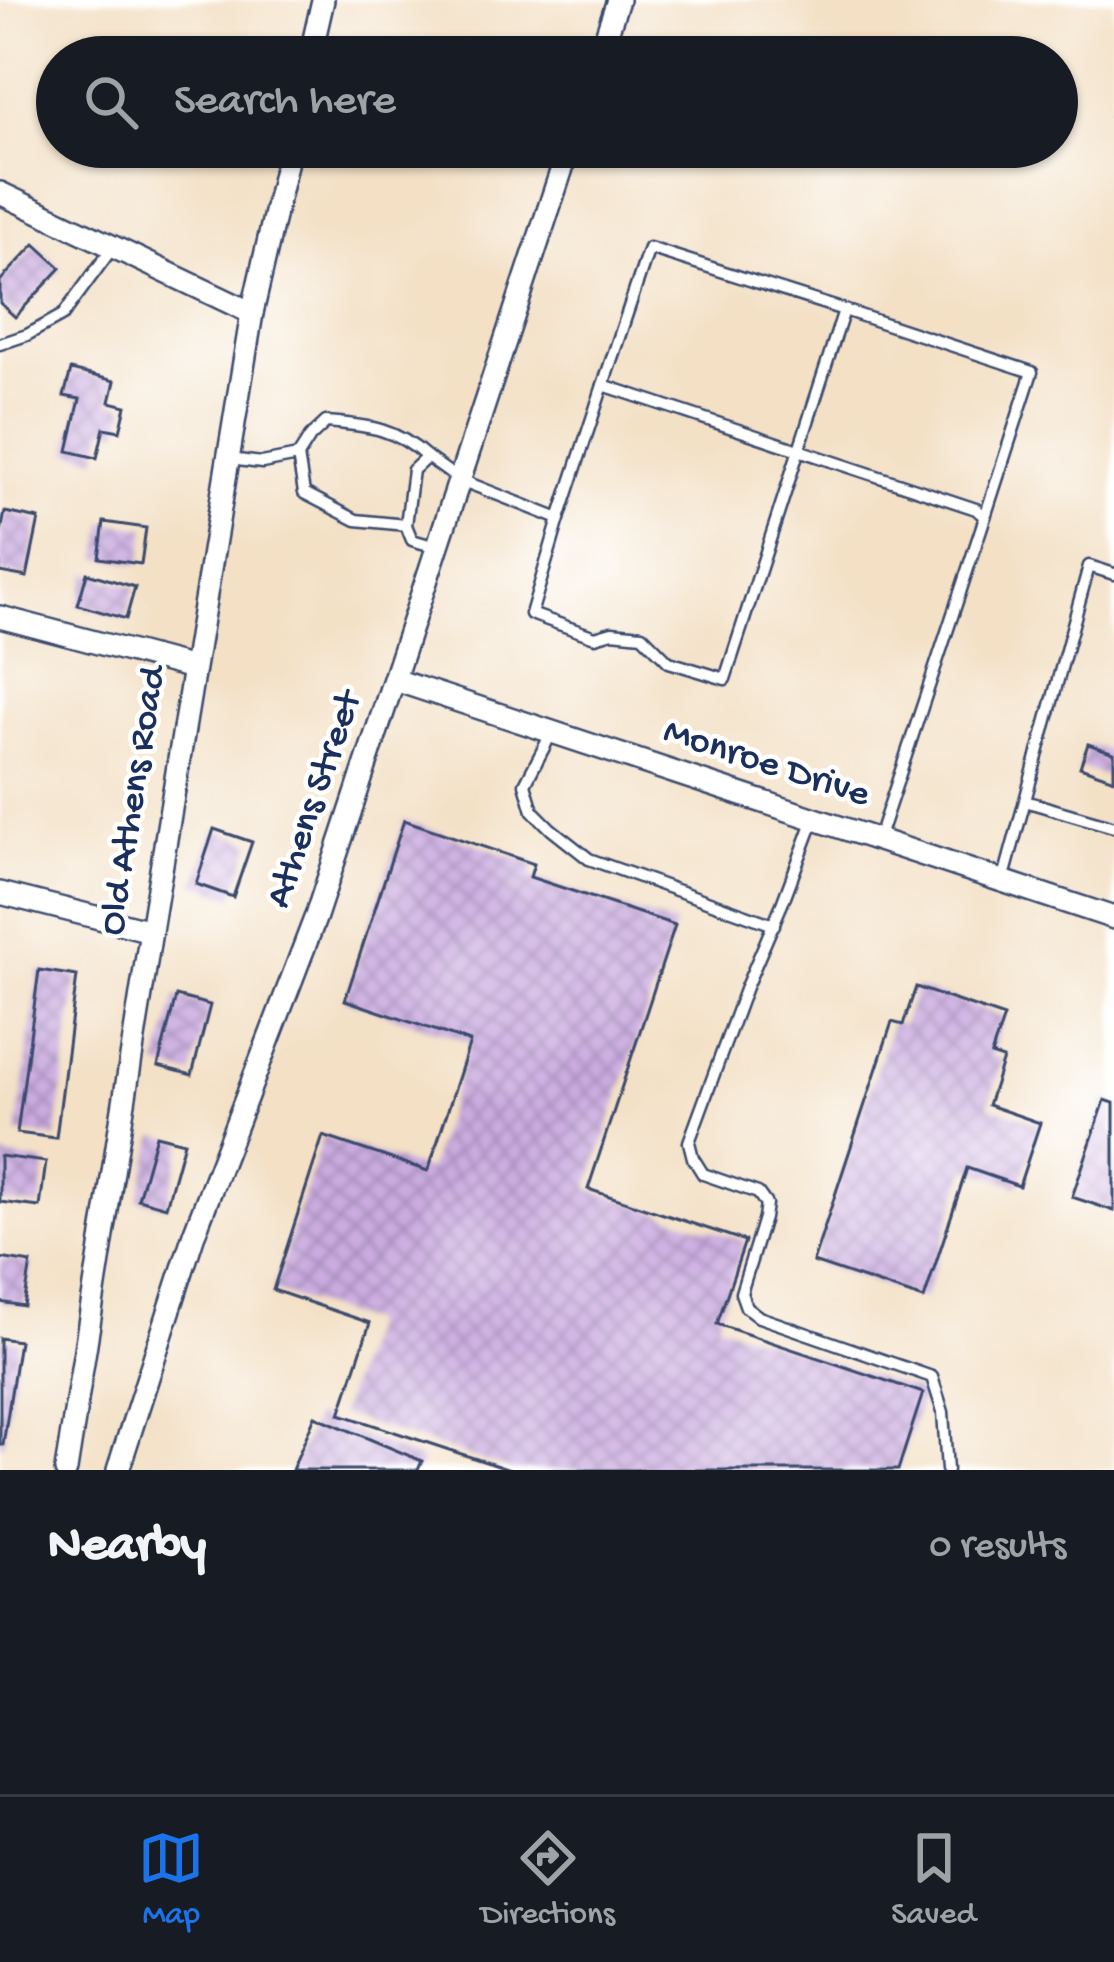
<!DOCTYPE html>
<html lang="en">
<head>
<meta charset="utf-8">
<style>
  body { margin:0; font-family:"Gochi Hand",sans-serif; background:#242831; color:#f1f3f6 }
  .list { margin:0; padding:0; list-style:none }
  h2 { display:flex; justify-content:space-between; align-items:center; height:156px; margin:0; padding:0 48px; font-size:51px }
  h2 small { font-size:39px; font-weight:400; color:#9ea1a6 }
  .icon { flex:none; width:66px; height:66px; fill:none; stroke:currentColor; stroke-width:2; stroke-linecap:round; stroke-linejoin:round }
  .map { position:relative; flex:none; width:1114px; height:1470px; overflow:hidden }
  .search { position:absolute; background:#171b24; box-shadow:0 3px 9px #0004; left:36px; right:36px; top:36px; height:132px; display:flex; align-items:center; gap:30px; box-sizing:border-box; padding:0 42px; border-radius:66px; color:#9ea1a6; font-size:45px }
  .sheet { height:324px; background:#171b24 }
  nav { display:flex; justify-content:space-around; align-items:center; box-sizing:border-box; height:168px; border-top:3px solid #363941; background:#171b24; font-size:33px; color:#9ea1a6 }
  nav a { display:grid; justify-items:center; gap:6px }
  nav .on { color:#1a73e8 }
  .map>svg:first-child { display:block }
  .building { fill:url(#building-cross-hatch) }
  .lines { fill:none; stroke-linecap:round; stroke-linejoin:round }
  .service-casing { stroke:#3b4a6d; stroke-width:15 }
  .minor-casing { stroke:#3b4a6d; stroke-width:26 }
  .service { stroke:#fff; stroke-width:10 }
  .minor { stroke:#fff; stroke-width:21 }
  .labels { text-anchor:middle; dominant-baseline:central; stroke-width:9; stroke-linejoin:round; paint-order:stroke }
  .street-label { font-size:39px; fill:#1b2f5e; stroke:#fff }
</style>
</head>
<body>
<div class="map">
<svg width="1114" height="1470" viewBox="0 0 1114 1470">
  <defs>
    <pattern id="building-cross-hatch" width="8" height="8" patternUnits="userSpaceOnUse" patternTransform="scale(3)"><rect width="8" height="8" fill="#cbabe0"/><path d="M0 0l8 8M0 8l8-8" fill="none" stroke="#a48cb9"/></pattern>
  </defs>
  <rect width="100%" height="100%" fill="#fff"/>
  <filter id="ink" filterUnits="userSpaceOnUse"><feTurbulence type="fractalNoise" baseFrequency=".00833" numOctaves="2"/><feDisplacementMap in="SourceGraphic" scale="24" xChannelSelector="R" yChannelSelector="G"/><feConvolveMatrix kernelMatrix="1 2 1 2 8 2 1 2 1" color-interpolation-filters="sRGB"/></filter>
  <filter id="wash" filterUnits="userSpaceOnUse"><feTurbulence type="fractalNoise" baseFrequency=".004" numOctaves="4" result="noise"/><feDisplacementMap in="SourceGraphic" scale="48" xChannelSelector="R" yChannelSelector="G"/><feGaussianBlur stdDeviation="2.7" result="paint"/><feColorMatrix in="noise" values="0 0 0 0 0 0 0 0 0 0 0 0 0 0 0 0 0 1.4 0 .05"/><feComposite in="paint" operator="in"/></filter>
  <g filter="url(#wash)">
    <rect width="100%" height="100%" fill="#f3e0c5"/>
    <g id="blocks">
      <g class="building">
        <polygon points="35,244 61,268 15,317 0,303 0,281"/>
        <polygon points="71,370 115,381 110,402 126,406 120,431 104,428 97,458 68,451 80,399 64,396"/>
        <polygon points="5,512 39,519 27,577 0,572 0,537"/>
        <polygon points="104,522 146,528 141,564 99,558"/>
        <polygon points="87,573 135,587 126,619 78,605"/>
        <polygon points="1088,744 1114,753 1114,779 1080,767"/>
        <polygon points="404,820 534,864 530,877 675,925 588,1189 745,1241 717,1324 923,1393 898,1470 510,1470 340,1414 370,1323 273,1290 323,1136 428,1171 470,1042 345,1000"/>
        <polygon points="214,829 252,842 233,897 196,884"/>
        <polygon points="39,970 77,976 56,1138 17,1133"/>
        <polygon points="916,987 1004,1017 991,1055 1003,1059 988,1105 1040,1123 1019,1186 967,1168 924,1299 813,1262 892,1022 903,1025"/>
        <polygon points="176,996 210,1005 192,1075 158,1066"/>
        <polygon points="1105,1100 1114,1103 1114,1211 1072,1197"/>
        <polygon points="156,1135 184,1142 166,1207 138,1199"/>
        <polygon points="0,1156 46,1162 40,1207 0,1202"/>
        <polygon points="0,1258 31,1263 24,1306 0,1302"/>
        <polygon points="0,1338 19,1341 3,1445 0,1445"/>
        <polygon points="315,1416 422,1461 418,1470 292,1470"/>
      </g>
    </g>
  </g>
  <g filter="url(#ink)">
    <use href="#blocks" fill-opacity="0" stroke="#3b4a6d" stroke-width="3"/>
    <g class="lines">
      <g class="service-casing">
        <g id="service">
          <polyline points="844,310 1032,372 985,517"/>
          <polyline points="0,344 27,335 63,315 113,247"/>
          <polyline points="298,456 304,493 356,520 406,525"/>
          <path d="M229,459L262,463L298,456L310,437L326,422C368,426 394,427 427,457"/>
          <polyline points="559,519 531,614 595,637 612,632 642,635 669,662 725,679 844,310 649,248 603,385"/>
          <polyline points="436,547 412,540 406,525 413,470 427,457 458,479 559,519 603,385 976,509 985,517 878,840"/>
          <polyline points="552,732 525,784 533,811 551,829 589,859 774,925"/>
          <polyline points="1025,801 1114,827"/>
          <polyline points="814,819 782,904 746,987 689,1142 693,1158 703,1174 758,1193 766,1204 764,1218 741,1293 746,1307 759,1317 932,1377 943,1412 947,1470"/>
          <polyline points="1003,881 1089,566 1114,574"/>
        </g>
      </g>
      <g class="minor-casing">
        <g id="minor">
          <polyline points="310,57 323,0"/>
          <polyline points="599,57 618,0"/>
          <polyline points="0,193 252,313"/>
          <polyline points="0,617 193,668"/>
          <polyline points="395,680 1114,918"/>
          <polyline points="0,893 151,931"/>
          <polyline points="66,1470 151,931 252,313 290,147"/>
          <polyline points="118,1470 194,1234 316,916 569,147"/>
        </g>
      </g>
      <use href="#service" class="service"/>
      <use href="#minor" class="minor"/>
    </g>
  </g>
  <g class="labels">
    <g class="street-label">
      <text transform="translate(766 765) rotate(18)">Monroe Drive</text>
      <text transform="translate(316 800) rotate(-71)">Athens Street</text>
      <text transform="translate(135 801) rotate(-81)">Old Athens Road</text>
    </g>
  </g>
</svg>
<div class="search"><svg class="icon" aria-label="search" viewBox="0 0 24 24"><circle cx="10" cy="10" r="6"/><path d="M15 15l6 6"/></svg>Search here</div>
</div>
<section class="sheet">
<h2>Nearby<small>0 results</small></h2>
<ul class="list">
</ul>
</section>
<nav>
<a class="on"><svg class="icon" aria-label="map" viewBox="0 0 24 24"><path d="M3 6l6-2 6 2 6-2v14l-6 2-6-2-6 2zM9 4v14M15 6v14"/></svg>Map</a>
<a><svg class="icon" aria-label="directions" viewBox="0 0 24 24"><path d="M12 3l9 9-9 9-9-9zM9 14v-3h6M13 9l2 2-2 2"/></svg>Directions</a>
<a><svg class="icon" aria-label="saved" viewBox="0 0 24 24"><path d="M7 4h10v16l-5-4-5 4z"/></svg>Saved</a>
</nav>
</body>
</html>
